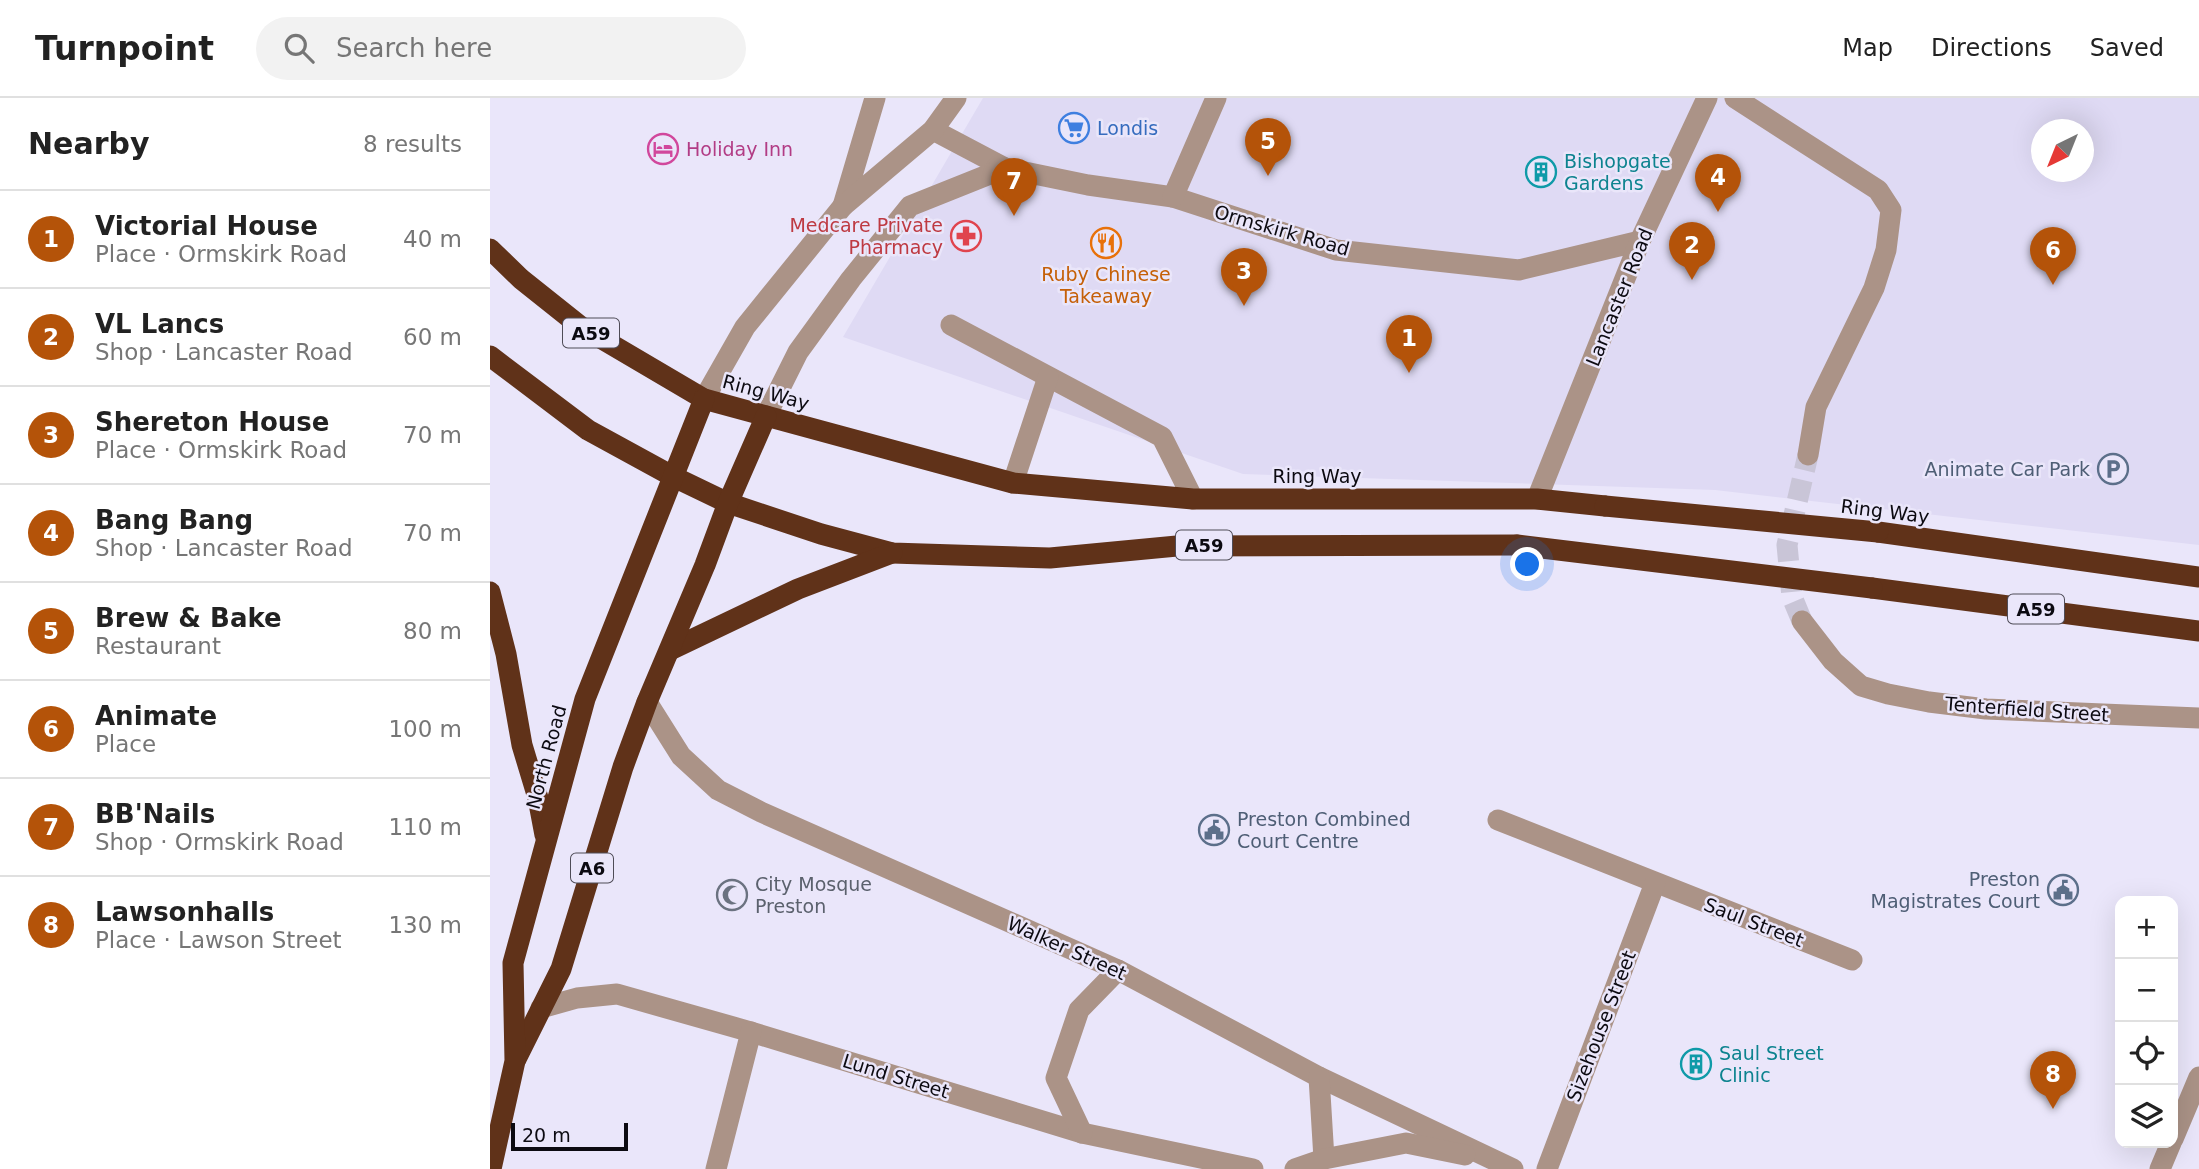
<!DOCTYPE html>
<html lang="en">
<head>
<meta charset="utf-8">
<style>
  body { margin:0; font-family:"DejaVu Sans",sans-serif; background:#f2f2f2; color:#222 }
  .controls { position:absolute; right:21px; bottom:21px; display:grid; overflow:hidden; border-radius:14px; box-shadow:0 7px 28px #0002 }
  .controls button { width:63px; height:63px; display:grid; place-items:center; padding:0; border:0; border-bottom:2px solid #e0e0e0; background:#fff; color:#222; font:35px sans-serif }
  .compass { position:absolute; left:1541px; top:21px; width:63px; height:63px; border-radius:50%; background:#fff; box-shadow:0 7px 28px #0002; rotate:223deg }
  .scale { position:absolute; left:21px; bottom:18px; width:117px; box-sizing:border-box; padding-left:7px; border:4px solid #0c0a11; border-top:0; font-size:19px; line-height:24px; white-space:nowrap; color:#0c0a11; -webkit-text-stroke:5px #eae6fa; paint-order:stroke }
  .you { position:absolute; left:1038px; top:467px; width:24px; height:24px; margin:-18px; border:5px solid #fff; border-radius:50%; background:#1a73e8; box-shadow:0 0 0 10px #1a73e833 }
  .badge { display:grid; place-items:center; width:46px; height:46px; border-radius:50%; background:#b45309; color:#fff; font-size:23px; font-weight:700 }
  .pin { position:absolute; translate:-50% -58px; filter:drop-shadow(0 2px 4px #0008) }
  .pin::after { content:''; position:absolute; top:37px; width:24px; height:21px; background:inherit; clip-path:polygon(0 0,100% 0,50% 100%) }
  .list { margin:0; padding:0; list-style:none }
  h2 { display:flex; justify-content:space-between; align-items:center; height:91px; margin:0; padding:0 28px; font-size:30px }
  h2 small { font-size:23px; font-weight:400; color:#767676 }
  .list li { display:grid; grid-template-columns:46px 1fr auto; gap:21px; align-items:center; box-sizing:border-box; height:98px; padding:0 28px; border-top:2px solid #e0e0e0 }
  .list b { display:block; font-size:26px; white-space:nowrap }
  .list p { margin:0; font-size:23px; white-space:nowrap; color:#767676 }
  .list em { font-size:23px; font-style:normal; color:#767676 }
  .icon { flex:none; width:38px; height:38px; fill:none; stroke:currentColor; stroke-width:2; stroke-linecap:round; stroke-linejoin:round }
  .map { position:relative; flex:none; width:1709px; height:1071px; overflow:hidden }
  header { display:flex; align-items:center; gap:42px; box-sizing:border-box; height:98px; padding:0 35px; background:#fff; border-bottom:2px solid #e0e0e0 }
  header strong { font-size:33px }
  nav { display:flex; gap:38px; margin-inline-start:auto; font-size:24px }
  .search { width:490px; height:63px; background:#f2f2f2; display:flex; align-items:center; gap:18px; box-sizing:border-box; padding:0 24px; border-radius:38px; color:#767676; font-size:26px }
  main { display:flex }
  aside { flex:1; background:#fff }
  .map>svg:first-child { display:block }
  .built { fill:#dfdaf4; fill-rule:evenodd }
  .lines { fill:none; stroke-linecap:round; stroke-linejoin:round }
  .minor-tunnel { stroke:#c9c5d7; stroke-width:21; stroke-dasharray:21 10; stroke-linecap:butt }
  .minor { stroke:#ab9387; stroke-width:21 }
  .highway { stroke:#603219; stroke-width:21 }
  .highway-bridge { stroke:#603219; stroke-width:21 }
  .labels { text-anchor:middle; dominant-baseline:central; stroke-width:5; stroke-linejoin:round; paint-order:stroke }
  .shield { fill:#eae6fa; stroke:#4f4c57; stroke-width:2 }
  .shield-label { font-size:18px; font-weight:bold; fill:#0c0a11 }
  .shop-label { font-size:19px; fill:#366cbe; stroke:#eae6fa; text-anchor:start }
  .hotel-label { font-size:19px; fill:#b23c85; stroke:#eae6fa; text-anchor:start }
  .culture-label { font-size:19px; fill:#0d838f; stroke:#eae6fa; text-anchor:start }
  .health-label { font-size:19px; fill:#be3a42; stroke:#eae6fa; text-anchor:end }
  .street-label { font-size:19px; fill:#0c0a11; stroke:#eae6fa }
  .food-label { font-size:19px; fill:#c56008; stroke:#eae6fa }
  .service-label { font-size:19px; fill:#4e5e75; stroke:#eae6fa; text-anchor:end }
  .worship-label { font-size:19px; fill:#5b616d; stroke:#eae6fa; text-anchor:start }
</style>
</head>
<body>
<header>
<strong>Turnpoint</strong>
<div class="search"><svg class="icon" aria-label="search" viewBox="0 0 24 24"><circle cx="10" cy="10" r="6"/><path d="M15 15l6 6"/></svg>Search here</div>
<nav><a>Map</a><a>Directions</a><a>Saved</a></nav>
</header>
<main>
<aside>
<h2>Nearby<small>8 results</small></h2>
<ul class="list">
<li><span class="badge">1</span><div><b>Victorial House</b><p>Place · Ormskirk Road</p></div><em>40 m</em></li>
<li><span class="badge">2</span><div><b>VL Lancs</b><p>Shop · Lancaster Road</p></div><em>60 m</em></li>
<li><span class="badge">3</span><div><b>Shereton House</b><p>Place · Ormskirk Road</p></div><em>70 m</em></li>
<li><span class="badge">4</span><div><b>Bang Bang</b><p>Shop · Lancaster Road</p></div><em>70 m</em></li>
<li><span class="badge">5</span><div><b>Brew &amp; Bake</b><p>Restaurant</p></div><em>80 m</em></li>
<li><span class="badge">6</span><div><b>Animate</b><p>Place</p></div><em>100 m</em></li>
<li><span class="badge">7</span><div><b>BB'Nails</b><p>Shop · Ormskirk Road</p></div><em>110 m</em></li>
<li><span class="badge">8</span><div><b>Lawsonhalls</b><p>Place · Lawson Street</p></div><em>130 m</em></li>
</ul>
</aside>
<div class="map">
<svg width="1709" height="1071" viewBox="0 0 1709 1071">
  <rect width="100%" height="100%" fill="#eae6fa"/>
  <path class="built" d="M493,0H1709V447L1225,392L753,376L353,239ZM1552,32H1594V74H1552Z"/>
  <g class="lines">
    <polyline class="minor-tunnel" points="1312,523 1302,499 1297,447 1318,357"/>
    <g class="minor">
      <polyline points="1245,0 1388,92 1401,112 1396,152 1384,190 1326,309 1318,357"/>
      <polyline points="443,32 515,70 598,87 683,99 846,152 1029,172 1150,143"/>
      <polyline points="683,99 726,0"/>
      <polyline points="353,108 385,0"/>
      <polyline points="461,227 672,339 703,401"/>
      <polyline points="214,301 255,229 353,108 443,32 466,0"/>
      <polyline points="276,318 308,254 361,181 420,108 515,70"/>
      <polyline points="523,385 558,279"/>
      <polyline points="1047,401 1150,143 1217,0"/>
      <polyline points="1312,523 1343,563 1371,588 1398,596 1439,604 1496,611 1709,620"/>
      <polyline points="157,604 191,658 228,692 271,714 628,872 829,979 1023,1071"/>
      <polyline points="1008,722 1362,862"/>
      <polyline points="51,910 87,900 127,896 261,934 592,1035 763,1071"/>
      <polyline points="829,979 834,1061"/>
      <polyline points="592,1035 566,980 589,912 628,872"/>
      <polyline points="1683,1041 1709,979"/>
      <polyline points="226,1071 261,934"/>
      <polyline points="805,1071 834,1061 916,1045 975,1057"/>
      <polyline points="1057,1071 1165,785"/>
      <polyline points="1670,1071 1681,1045"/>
    </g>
    <g class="highway">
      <polyline points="0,151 31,181 90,228 214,301 523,385 703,401 1047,401 1115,408"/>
      <polyline points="0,258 98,332 184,379 238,405 331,436 402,455 560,460 687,448 1027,447"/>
      <polyline points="1388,434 1709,479"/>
      <polyline points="1382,490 1709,533"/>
      <polyline points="0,494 16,556 32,647 48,700 55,737"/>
      <polyline points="180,552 308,491 402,455"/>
      <polyline points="26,961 71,871 133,669 157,604 215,467 238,405 276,318"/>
      <polyline points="1,1071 25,963 23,865 95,601 214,301"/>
    </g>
    <g class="highway-bridge">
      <polyline points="1115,408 1388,434"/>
      <polyline points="1027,447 1382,490"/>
    </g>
  </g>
  <defs>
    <g id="supermarket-ring" transform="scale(1.575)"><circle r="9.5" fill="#eae6fa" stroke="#3f7fe0" stroke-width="1.5"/><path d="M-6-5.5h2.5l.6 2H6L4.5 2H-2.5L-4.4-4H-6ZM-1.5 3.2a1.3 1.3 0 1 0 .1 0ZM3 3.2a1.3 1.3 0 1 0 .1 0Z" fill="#3f7fe0"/></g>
    <g id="hotel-ring" transform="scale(1.575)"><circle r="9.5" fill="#eae6fa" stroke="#d1479c" stroke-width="1.5"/><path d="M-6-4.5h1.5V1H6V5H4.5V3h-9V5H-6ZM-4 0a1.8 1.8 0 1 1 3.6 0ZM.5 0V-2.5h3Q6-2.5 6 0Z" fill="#d1479c"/></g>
    <g id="building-ring" transform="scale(1.575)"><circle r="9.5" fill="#eae6fa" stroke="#0f9aa8" stroke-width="1.5"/><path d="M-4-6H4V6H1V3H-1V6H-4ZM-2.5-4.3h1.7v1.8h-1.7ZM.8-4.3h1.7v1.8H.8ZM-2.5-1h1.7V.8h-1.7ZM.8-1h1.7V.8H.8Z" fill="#0f9aa8"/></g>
    <g id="pharmacy-ring" transform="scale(1.575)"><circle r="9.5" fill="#eae6fa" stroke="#e0444e" stroke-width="1.5"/><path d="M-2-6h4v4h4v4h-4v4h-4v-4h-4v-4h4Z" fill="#e0444e"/></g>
    <g id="restaurant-ring" transform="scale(1.575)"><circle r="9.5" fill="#eae6fa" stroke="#e8710a" stroke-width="1.5"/><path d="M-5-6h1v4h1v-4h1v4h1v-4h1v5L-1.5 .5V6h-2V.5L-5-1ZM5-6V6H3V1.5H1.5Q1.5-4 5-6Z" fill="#e8710a"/></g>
    <g id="parking-ring" transform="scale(1.575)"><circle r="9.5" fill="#eae6fa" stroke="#5c6f8a" stroke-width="1.5"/><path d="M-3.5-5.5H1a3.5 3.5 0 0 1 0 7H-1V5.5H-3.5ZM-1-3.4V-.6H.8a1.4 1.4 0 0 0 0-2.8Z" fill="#5c6f8a"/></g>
    <g id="civic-ring" transform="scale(1.575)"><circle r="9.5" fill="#eae6fa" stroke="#5c6f8a" stroke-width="1.5"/><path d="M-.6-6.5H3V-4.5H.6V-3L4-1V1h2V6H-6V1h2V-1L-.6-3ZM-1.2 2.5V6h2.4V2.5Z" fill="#5c6f8a"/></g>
    <g id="mosque-ring" transform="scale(1.575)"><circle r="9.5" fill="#eae6fa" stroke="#6b7280" stroke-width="1.5"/><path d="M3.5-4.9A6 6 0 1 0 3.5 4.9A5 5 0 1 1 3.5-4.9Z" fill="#6b7280"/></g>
  </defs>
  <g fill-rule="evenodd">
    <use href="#supermarket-ring" x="584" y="30"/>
    <use href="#hotel-ring" x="173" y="51"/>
    <use href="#building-ring" x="1051" y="74"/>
    <use href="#pharmacy-ring" x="476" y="138"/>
    <use href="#restaurant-ring" x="616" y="145"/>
    <use href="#parking-ring" x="1623" y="371"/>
    <use href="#civic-ring" x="724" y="732"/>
    <use href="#civic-ring" x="1573" y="792"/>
    <use href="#mosque-ring" x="242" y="797"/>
    <use href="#building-ring" x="1206" y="966"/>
  </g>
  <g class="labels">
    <g class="shield">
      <rect x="73" y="220.5" width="56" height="29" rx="5"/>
      <rect x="686" y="432.5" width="56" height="29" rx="5"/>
      <rect x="1518" y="496.5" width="56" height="29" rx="5"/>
      <rect x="81" y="755.5" width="42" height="29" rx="5"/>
    </g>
    <g class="shield-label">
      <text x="101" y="235">A59</text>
      <text x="714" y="447">A59</text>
      <text x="1546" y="511">A59</text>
      <text x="102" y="770">A6</text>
    </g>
    <g class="shop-label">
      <text x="607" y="30">Londis</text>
    </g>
    <g class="hotel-label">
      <text x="196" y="51">Holiday Inn</text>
    </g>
    <g class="culture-label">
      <text x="1074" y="63">Bishopgate<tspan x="1074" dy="22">Gardens</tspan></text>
      <text x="1229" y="955">Saul Street<tspan x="1229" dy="22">Clinic</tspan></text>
    </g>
    <g class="health-label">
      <text x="453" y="127">Medcare Private<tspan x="453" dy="22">Pharmacy</tspan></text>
    </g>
    <g class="street-label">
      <text transform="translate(792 132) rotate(16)">Ormskirk Road</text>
      <text transform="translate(1129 199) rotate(-68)">Lancaster Road</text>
      <text transform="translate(276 294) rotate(15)">Ring Way</text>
      <text x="827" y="378">Ring Way</text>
      <text transform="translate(1395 413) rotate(7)">Ring Way</text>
      <text transform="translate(1537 611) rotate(4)">Tenterfield Street</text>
      <text transform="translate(56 659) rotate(-75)">North Road</text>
      <text transform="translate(1264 824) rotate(21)">Saul Street</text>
      <text transform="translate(577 850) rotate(24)">Walker Street</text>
      <text transform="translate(1111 928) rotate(-69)">Sizehouse Street</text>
      <text transform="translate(406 978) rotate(17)">Lund Street</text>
    </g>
    <g class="food-label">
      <text x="616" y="176">Ruby Chinese<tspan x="616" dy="22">Takeaway</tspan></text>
    </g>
    <g class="service-label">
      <text x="1600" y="371">Animate Car Park</text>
      <text x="747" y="721" text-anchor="start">Preston Combined<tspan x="747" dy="22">Court Centre</tspan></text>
      <text x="1550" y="781">Preston<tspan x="1550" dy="22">Magistrates Court</tspan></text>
    </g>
    <g class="worship-label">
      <text x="265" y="786">City Mosque<tspan x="265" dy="22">Preston</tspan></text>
    </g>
  </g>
</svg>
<div class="controls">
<button>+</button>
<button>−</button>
<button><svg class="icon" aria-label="locate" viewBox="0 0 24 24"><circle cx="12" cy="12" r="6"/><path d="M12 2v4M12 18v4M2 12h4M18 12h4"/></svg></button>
<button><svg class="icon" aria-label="layers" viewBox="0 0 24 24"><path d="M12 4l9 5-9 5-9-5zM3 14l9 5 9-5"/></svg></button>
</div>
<svg class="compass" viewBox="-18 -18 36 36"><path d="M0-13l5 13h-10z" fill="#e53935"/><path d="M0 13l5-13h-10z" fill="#767676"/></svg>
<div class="scale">20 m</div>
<div class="you"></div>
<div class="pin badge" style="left:919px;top:275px">1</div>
<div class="pin badge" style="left:1202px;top:182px">2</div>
<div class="pin badge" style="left:754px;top:208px">3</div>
<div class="pin badge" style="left:1228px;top:114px">4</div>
<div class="pin badge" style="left:778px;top:78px">5</div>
<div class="pin badge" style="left:1563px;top:187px">6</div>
<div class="pin badge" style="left:524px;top:118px">7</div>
<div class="pin badge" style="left:1563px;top:1011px">8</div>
</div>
</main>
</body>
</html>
